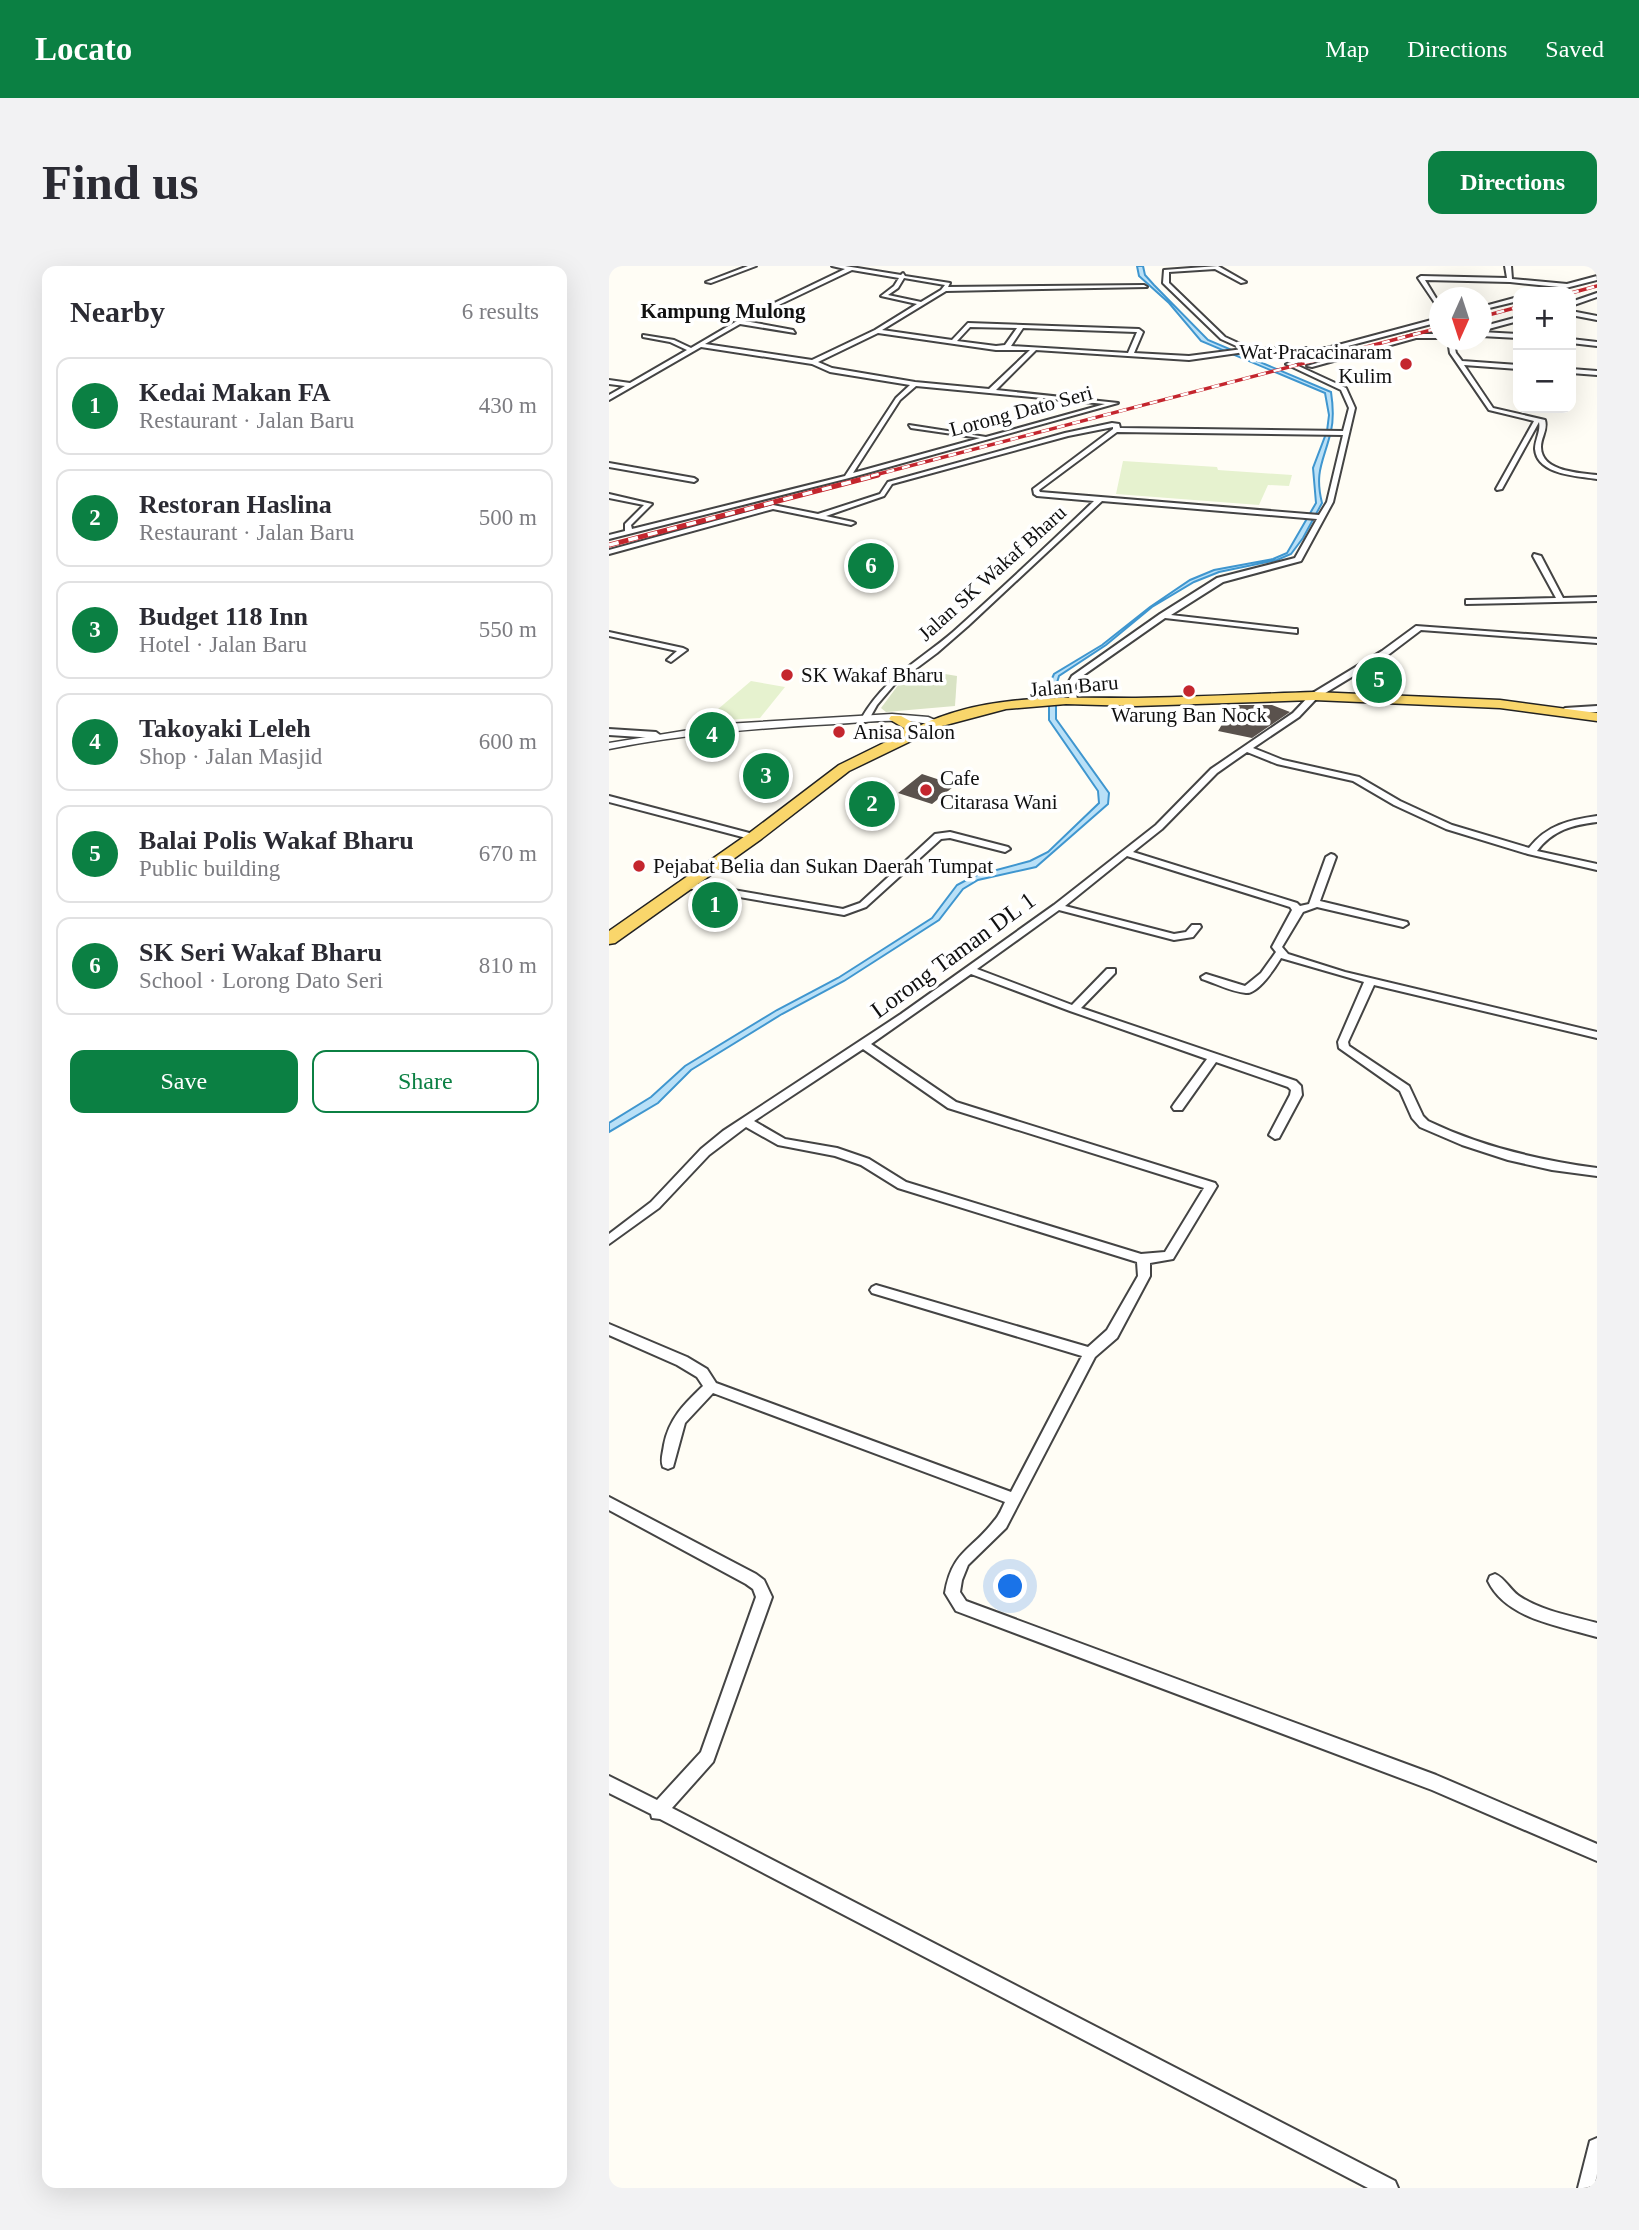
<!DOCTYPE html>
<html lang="en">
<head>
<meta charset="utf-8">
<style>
  body { margin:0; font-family:Georgia,serif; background:#f2f2f3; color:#2b2b33 }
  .controls { position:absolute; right:21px; top:21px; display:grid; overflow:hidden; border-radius:14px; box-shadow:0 7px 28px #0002 }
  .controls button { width:63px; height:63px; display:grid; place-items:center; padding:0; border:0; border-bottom:2px solid #e1e1e2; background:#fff; color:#2b2b33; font:35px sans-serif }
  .compass { position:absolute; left:820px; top:21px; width:63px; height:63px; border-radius:50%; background:#fff; box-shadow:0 7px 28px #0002; rotate:183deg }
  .you { position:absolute; left:402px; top:1321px; width:24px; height:24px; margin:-18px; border:5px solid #fff; border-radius:50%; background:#1a73e8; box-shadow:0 0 0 10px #1a73e833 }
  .badge { display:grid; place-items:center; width:46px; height:46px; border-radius:50%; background:#0b8043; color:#fff; font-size:23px; font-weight:700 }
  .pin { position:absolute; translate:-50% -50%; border:4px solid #fff; box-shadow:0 2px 7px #0006 }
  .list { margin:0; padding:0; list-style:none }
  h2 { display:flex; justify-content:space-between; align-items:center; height:91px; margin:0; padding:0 28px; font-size:30px }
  h2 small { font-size:23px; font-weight:400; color:#7c7c81 }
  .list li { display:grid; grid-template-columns:46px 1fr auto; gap:21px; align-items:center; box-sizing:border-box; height:98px; margin:0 14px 14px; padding:0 14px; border:2px solid #e1e1e2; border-radius:14px }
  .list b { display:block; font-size:26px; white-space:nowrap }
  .list p { margin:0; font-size:23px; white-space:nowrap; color:#7c7c81 }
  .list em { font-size:23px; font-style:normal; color:#7c7c81 }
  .actions { display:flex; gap:14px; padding:21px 28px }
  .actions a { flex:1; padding:16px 0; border:2px solid #0b8043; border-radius:14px; text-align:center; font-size:24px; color:#0b8043 }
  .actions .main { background:#0b8043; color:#fff }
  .map { position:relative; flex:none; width:988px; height:1922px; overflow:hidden; border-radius:14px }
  header { display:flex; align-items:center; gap:42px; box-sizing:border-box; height:98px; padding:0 35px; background:#0b8043; color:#fff }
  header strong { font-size:33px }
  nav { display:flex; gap:38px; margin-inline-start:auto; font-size:24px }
  .intro { display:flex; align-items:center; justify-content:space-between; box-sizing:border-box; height:168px; padding:0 42px }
  h1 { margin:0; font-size:49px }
  .button { padding:18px 32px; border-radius:14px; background:#0b8043; color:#fff; font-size:24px; font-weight:700 }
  main { display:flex; gap:42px; padding:0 42px }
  aside { flex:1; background:#fff; border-radius:14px; box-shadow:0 7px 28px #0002 }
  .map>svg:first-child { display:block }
  .cemetery { fill:#d9e3c4 }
  .pitch { fill:#e6f2cf }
  .water { fill:#b9e0f7; stroke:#3f96cf; stroke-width:2 }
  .building { fill:#5a524d }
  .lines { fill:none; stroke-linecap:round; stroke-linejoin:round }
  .minor-casing { stroke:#444; stroke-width:4 }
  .tertiary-casing { stroke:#444; stroke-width:3 }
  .primary-casing { stroke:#222; stroke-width:3 }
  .minor { fill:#fff; fill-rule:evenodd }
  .tertiary { fill:#fff; fill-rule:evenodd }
  .primary { fill:#f9d66b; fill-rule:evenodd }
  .rail-far1-casing { stroke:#c4262e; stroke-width:3.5 }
  .rail-casing { stroke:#c4262e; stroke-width:5 }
  .rail-far1 { stroke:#fff; stroke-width:2.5; stroke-dasharray:8; stroke-linecap:butt }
  .rail { stroke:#fff; stroke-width:3.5; stroke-dasharray:10; stroke-linecap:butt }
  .poi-dot { fill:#c4262e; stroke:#fff; stroke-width:2.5 }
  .labels { text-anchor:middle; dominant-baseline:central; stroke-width:7; stroke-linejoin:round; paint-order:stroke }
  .far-neighbourhood-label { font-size:21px; font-weight:bold; fill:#111; stroke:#fff }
  .far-poi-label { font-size:21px; fill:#111; stroke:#fff; text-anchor:start }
  .far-street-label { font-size:21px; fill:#111; stroke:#fff }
  .street-label { font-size:24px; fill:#111; stroke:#fff }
</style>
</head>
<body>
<header>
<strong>Locato</strong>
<nav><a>Map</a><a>Directions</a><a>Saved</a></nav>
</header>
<div class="intro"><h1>Find us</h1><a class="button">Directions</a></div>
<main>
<aside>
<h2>Nearby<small>6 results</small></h2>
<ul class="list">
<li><span class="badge">1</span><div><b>Kedai Makan FA</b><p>Restaurant · Jalan Baru</p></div><em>430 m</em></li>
<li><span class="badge">2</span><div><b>Restoran Haslina</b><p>Restaurant · Jalan Baru</p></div><em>500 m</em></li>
<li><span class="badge">3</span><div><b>Budget 118 Inn</b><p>Hotel · Jalan Baru</p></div><em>550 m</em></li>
<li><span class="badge">4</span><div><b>Takoyaki Leleh</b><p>Shop · Jalan Masjid</p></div><em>600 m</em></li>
<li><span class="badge">5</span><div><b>Balai Polis Wakaf Bharu</b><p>Public building</p></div><em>670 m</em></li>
<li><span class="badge">6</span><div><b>SK Seri Wakaf Bharu</b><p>School · Lorong Dato Seri</p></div><em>810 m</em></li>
</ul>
<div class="actions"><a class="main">Save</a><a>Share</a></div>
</aside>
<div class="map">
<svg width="988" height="1922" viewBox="0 0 988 1922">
  <rect width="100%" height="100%" fill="#fffdf5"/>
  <polygon class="cemetery" points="306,403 348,410 346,440 277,446 272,442 293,414"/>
  <g class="pitch">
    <polygon points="514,195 608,201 609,204 683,209 680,220 659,219 650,239 507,228"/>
    <polygon points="142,415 176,421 151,452 95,455"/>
  </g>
  <path class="water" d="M528,0H534L536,9L545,19L599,74L722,126C724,139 725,152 722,165C715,195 705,205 713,237L694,272L682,288L668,294L610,306L585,316L543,341L497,379L450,410L447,420V453L500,527L499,538L427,601L369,614L354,623L330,654L235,715L173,748L82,804L49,837L0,866V857L42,831L76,800L168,744L229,712L323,652L348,619L365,610L421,595L439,586L490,537L489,525L440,454V419L445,408L493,379L541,341L581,314L605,304L664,293L678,287L707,237L704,202L718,165L720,149L716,127L592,75L560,37L530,10Z"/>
  <g class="building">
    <polygon points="625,439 663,439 681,446 643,472 609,465"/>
    <polygon points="313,508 334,515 331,517 344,521 323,538 289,527"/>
  </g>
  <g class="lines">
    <g class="minor-casing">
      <g id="minor">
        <polygon points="139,0 147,0 102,17 97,16"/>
        <path d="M223,0H236L292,9L294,7L296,10L341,17L339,21L535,19L538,21L337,25L273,64L343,74L359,57L530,63L534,66L525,87L580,90L634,83L612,73L554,17L555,4L609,0L637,16L632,17L606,3L560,6V17L616,71L640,82H718L830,52V56L720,85L685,98L737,122L746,142L724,236L692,295L614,316L562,349L685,363H688V367L556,352L469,413L466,419L468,434L461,436L458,419L463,410L551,348L608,312L686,292L708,253L493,235L359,360L328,387L285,419L268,439L259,455L256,456L252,453C276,411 309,396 344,366C392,323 439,279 485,235L428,230L425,228L424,223L504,163V161L459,170L283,218L275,230L217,250L244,256L246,257L242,259L164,243L0,288V284L164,239L209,248L271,228L279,216L456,167L503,157L510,158L511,162L734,165L740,142L732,124L677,98L708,86H636L580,94L427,84L387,124L509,137L240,212L0,273V269L16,265V258L35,239L0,232V228L43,238L22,259L23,263L236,210L287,132L301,119L221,106L203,98L92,81L0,134V129L16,120L0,118V114L21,117L78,84L61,76L34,71V69L65,74L82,82L128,55L236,3ZM243,4L290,12L285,20L272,30L308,38L266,64L203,94L96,78L131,58L186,67L184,64L136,55ZM295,12L336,19L332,24L312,36L279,29L289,22ZM361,61L408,62L396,79L387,80L348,75ZM414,62L527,66H528L519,87L402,80ZM269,67L387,84H421L380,123L306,116L223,102L209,96ZM307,120L496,138L377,171L300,159L302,162L371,172L244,207L291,134ZM508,166L734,169L718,236L710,249L431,226L430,224Z"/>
        <polygon points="896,0 902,0 903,13 958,18 988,10 988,14 941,26 933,26 950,21 901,16 816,14 830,37 830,43 809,12 812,10 898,12"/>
        <polygon points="988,27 988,31 962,40 962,36"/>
        <polygon points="909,31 909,35 872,44 872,41"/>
        <polygon points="962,45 988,50 988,54 962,49"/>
        <polygon points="909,51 909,55 872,65 872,61"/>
        <polygon points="872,66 909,68 909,72 872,70"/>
        <polygon points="807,68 830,68 830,72 807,72 703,101 698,100"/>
        <polygon points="962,73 988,76 988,80 962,77"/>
        <path d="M839,74H844L847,87L853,95L909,99V103L855,99L884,142L936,154C939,164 932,171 932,181C932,206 971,207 988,209V213C969,210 928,209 926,183C926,174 932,165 930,156L893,223L888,224L887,223L925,155L880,144L841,87Z"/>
        <polygon points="962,103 988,105 988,109 962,107"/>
        <polygon points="0,197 85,212 88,214 85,216 0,201"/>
        <polygon points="925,288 932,290 954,332 988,331 988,335 857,338 857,334 860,334 947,332 924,290"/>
        <path d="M807,360L988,373V377L812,364L779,389L708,432L690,451L644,482L674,494L750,511L791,535L843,559L920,582C938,559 960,554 988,550V556C963,559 944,564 928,585L988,598V604L919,588L837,563L785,539L744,515L668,498L638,486L608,507L553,563L524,586L688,637L691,640L700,638L717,591L722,588L725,589L727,591L711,635L798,656L799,658L794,661L708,641L694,646L673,681L679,688L736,706L988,766V772L765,719L739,776L740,780L800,820L814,850L819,855C873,881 929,894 988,902V910L943,904L899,894L853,879L811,861L803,852L791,825L730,782L729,776L755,716L672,692C666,702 649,728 637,727C623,726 606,717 593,713L592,711L597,708L636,720L652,707L667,686L663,681L683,644L681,641L518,590L456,640L565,668L577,666L583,659H591L592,661L584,671L565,674L450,644L368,703L463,739L498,703H506V707L472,742L687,815L692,820L693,829L670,872L666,873L660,869L681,829L682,824L679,821L607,796L573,844H565L563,841L565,838L598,793L461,745L362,708L262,778L347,836L606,917L608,920L564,993L541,997V1010L508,1072L486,1091L397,1262L359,1299L353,1314L351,1326L357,1335L827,1509L988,1578V1595L823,1524L347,1345L336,1327C343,1285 362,1285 385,1255C390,1250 393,1242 396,1236L104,1127L76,1157L64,1201L59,1203L54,1201C51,1194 54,1187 55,1179C60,1153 75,1138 94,1120L88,1111L68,1099L0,1069V1058L78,1091L98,1103L107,1117L402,1226L473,1090L263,1027L261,1024L263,1021L267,1019L479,1081L498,1064L529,1010L528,996L289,922L252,899L226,890L169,879L137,861L100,889L50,942L0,978V968L42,936L92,883L114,865L292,748L445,639L547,559L602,503L684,447L702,428L773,385ZM254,783L339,842L595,922L556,986L532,988L297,916L260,893L228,882L176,873L145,855Z"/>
        <polygon points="0,366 74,382 78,384 62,396 58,394 68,385 0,370"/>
        <polygon points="988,440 988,446 956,448 952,445 956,442"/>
        <polygon points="0,463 47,466 51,469 47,472 0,469"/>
        <polygon points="0,530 148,569 150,571 145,574 0,536"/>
        <polygon points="341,566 399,581 401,583 396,586 341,572 332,573 257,641 235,649 78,622 73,619 78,616 234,643 251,637 326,568"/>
        <polygon points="0,1231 147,1308 155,1314 163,1331 104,1496 63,1542 786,1915 789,1922 759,1922 51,1553 43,1552 42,1548 0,1527 0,1510 48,1534 92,1486 147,1331 144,1323 137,1318 0,1244"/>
        <path d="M886,1308C896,1312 901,1324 910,1330C933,1345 962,1350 988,1357V1371C951,1360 897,1353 879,1315L881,1310Z"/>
        <polygon points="988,1872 988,1922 969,1922 981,1875"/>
      </g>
    </g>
    <g class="tertiary-casing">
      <path id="tertiary" d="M283,448L319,451L333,457L328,460C294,451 260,456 226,458C150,462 75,468 0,483V477L117,458Z"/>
    </g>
    <g class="primary-casing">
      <path id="primary" d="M705,426L891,434L988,447V455L891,442L705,434L527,440L457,438L397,443L333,460L240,505L151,574L6,677L0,678V665L139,568L230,499L293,468L295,462L280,453L282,450H292L310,460C378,427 454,432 527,432C586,431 646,428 705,426Z"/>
    </g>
    <use href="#minor" class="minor"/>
    <use href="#tertiary" class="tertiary"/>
    <use href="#primary" class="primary"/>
    <g class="rail-far1-casing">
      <g id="rail-far1">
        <polyline points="962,27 988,20"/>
        <polyline points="872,51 909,41"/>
        <polyline points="262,210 830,62"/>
      </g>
    </g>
    <g class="rail-casing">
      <polyline id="rail" points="0,279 269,209"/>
    </g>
    <use href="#rail-far1" class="rail-far1"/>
    <use href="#rail" class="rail"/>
  </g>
  <g class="poi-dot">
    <circle cx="797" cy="98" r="7"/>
    <circle cx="178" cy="409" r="7"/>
    <circle cx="580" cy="425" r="7"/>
    <circle cx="230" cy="466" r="7"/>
    <circle cx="317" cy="524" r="7"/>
    <circle cx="30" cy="600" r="7"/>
  </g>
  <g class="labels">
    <g class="far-neighbourhood-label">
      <text x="114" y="45">Kampung Mulong</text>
    </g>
    <g class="far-poi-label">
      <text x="783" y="86" text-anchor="end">Wat Pracacinaram<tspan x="783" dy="24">Kulim</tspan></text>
      <text x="192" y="409">SK Wakaf Bharu</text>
      <text x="580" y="449" text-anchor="middle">Warung Ban Nock</text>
      <text x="244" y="466">Anisa Salon</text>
      <text x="331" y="512">Cafe<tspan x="331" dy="24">Citarasa Wani</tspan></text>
      <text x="44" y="600">Pejabat Belia dan Sukan Daerah Tumpat</text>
    </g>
    <g class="far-street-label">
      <text transform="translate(412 145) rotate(-15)">Lorong Dato Seri</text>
      <text transform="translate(383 307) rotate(-42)">Jalan SK Wakaf Bharu</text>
      <text transform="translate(465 420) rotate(-5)">Jalan Baru</text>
    </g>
    <g class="street-label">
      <text transform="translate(344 689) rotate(-36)">Lorong Taman DL 1</text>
    </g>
  </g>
</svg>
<div class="controls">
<button>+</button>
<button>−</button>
</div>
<svg class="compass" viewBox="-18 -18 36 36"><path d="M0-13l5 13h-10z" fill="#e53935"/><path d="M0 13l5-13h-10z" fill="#7c7c81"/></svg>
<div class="you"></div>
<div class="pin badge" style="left:106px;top:639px">1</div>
<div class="pin badge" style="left:263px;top:538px">2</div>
<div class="pin badge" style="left:157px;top:510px">3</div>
<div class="pin badge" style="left:103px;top:469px">4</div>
<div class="pin badge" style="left:770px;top:414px">5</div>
<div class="pin badge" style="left:262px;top:300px">6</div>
</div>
</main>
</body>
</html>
